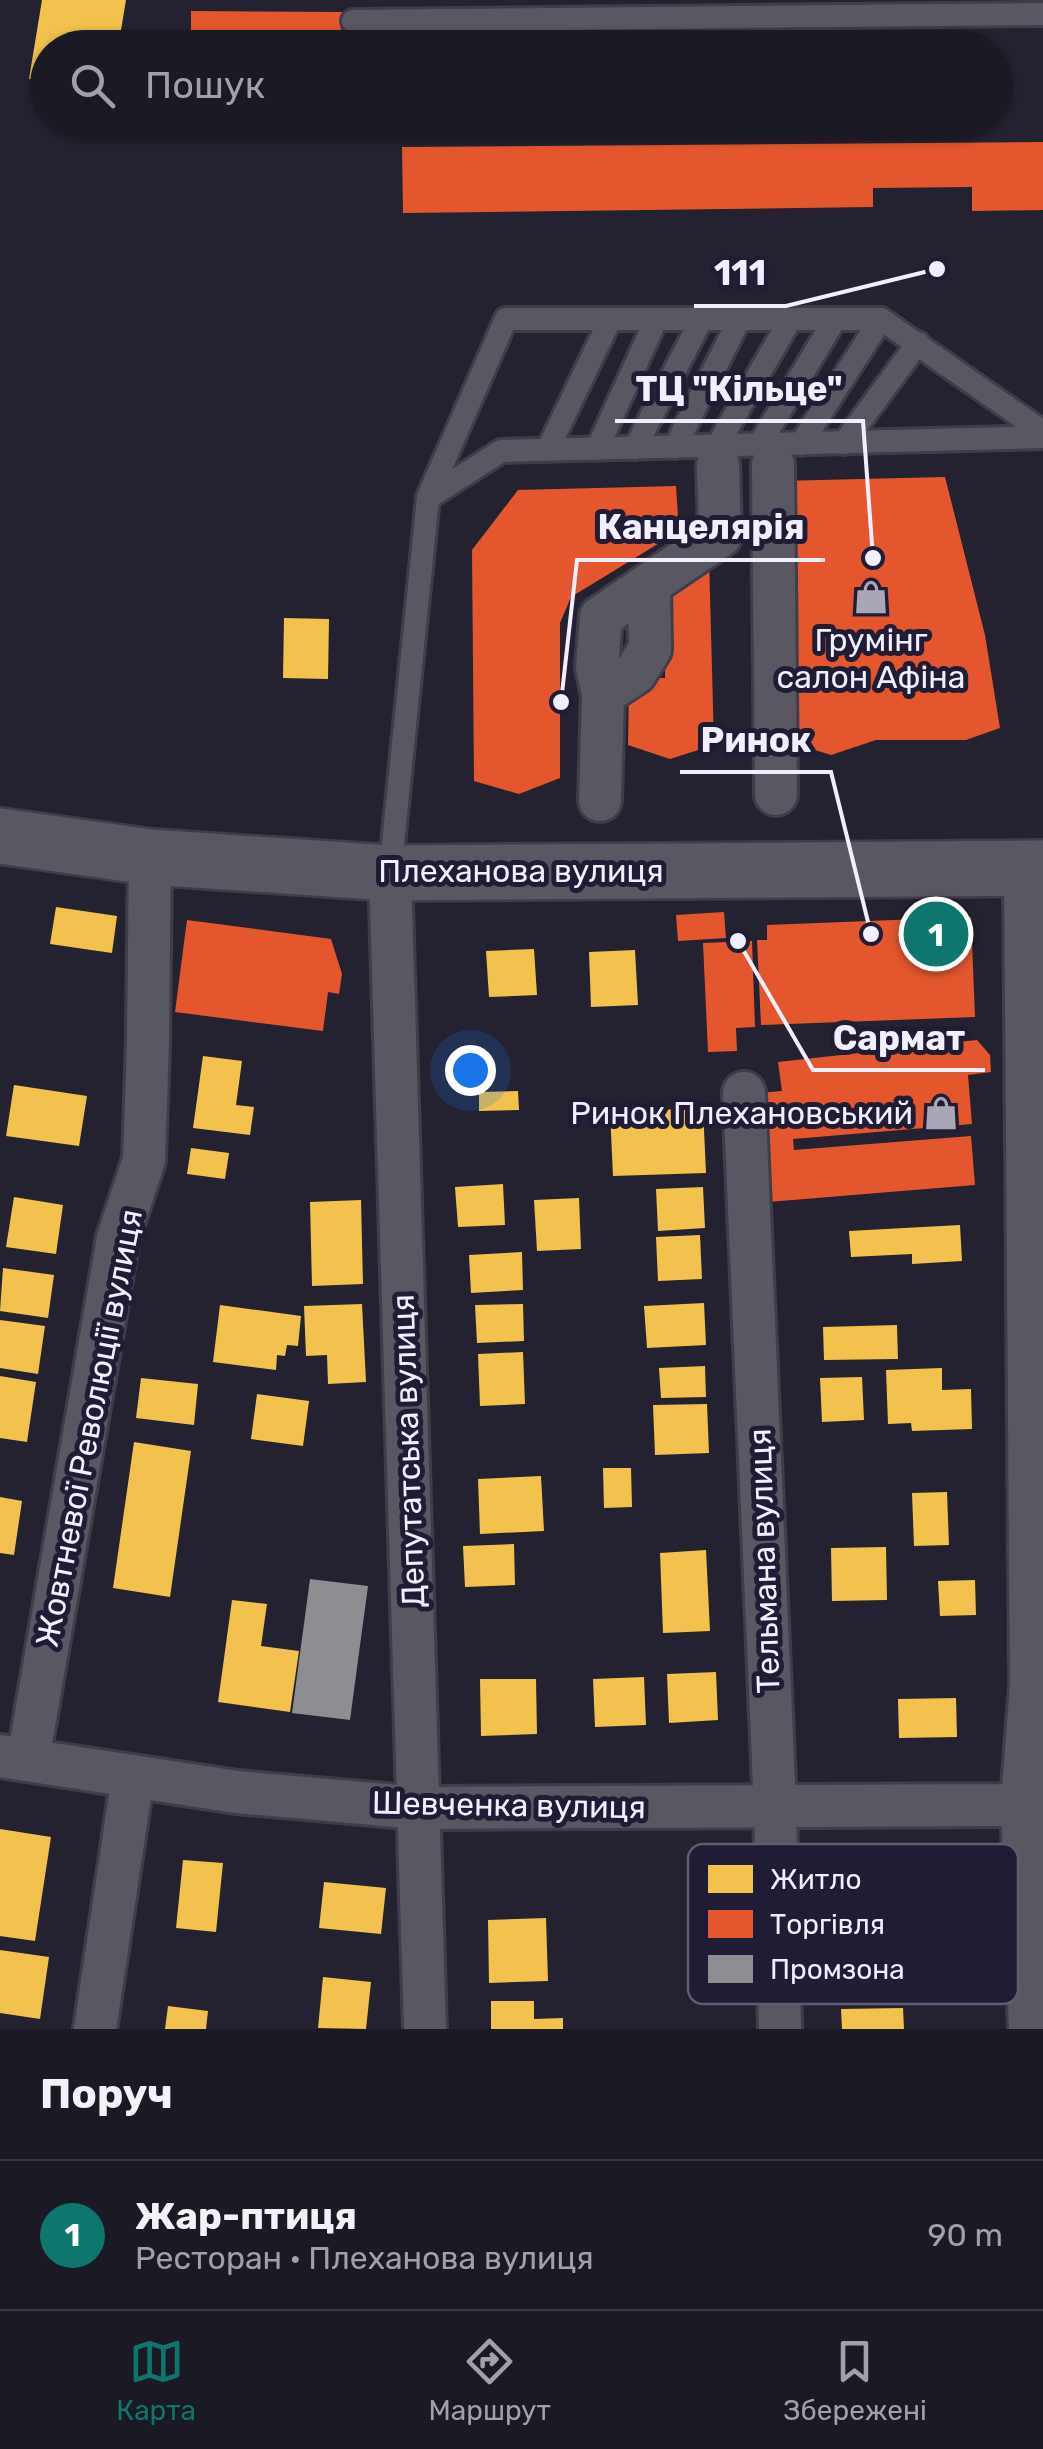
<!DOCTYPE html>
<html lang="uk">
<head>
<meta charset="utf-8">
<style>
  body { margin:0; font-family:Rubik,sans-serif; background:#24232c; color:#f1f3f6 }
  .you { position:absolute; left:470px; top:1070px; width:35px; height:35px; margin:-25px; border:8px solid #fff; border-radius:50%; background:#1a73e8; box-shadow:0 0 0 15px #1a73e833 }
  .badge { display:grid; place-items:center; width:65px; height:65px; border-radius:50%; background:#0f766e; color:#fff; font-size:32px; font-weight:700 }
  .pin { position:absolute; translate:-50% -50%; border:5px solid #fff; box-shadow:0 2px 10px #0006 }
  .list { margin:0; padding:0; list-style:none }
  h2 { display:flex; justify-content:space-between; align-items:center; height:130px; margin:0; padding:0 40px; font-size:42px }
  h2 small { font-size:32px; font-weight:400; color:#a0a1a6 }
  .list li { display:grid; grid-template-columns:65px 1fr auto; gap:30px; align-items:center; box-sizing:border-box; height:150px; padding:0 40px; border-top:2px solid #393841 }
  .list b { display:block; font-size:38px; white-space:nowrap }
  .list p { margin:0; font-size:32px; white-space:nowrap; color:#a0a1a6 }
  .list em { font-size:32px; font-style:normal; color:#a0a1a6 }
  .icon { flex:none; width:55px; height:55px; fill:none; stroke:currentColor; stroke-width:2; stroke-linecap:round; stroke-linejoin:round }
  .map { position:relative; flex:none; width:1043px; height:2029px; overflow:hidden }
  .search { position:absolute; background:#1b1a24; box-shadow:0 2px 8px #0004; left:30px; right:30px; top:30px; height:110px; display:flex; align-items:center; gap:25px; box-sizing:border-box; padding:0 35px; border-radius:55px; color:#a0a1a6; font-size:38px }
  .sheet { height:280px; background:#1b1a24 }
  nav { display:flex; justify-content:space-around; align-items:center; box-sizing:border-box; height:140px; border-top:2px solid #393841; background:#1b1a24; font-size:28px; color:#a0a1a6 }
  nav a { display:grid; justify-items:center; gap:5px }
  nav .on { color:#0f766e }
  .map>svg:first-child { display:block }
  .homes { fill:#f2c14e }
  .shops { fill:#e4572e }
  .industry { fill:#8d8d92 }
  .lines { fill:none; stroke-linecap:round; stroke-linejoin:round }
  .lane-casing { stroke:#3f3d49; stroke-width:28 }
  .street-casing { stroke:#3f3d49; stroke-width:48 }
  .secondary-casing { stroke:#3f3d49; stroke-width:60 }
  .lane { stroke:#595862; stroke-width:22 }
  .street { stroke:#595862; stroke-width:42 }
  .secondary { stroke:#595862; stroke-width:55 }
  .labels { text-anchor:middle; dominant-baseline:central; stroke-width:10; stroke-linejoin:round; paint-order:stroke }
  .poi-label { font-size:32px; fill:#f0effd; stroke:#211c36 }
  .street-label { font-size:32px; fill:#f0effd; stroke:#211c36 }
  .key { fill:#211c36; stroke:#5f5b72; stroke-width:2.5 }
  .key-label { font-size:28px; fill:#f0effd }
  .leader { fill:none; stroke:#f0effd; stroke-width:4 }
  .callout-dot { fill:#f0effd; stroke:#211c36; stroke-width:4 }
  .callout-label { font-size:35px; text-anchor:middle; font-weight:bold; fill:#f0effd; stroke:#211c36; stroke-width:10; stroke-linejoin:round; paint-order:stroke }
</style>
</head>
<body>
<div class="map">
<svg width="1043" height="2029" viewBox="0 0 1043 2029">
  <rect width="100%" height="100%" fill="#242230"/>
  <g class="homes">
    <polygon points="42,0 126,0 118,48 48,48 48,82 29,79"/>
    <polygon points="284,618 329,619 328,679 283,678"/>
    <polygon points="56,907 117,916 112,953 50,944"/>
    <polygon points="534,949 537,995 489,997 486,951"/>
    <polygon points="635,950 638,1005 591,1007 589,952"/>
    <polygon points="203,1056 242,1061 236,1105 254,1107 250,1135 193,1128"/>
    <polygon points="14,1085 87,1096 79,1146 6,1136"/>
    <polygon points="518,1091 519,1110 479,1111 479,1092"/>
    <polygon points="703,1108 706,1173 613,1176 610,1112"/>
    <polygon points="191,1148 229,1153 225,1179 187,1174"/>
    <polygon points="503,1184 505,1225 458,1227 455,1187"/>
    <polygon points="703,1187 705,1228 658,1231 656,1189"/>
    <polygon points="14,1197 63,1205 56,1254 6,1247"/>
    <polygon points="579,1198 581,1249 537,1251 534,1200"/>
    <polygon points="361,1200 363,1284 312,1286 310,1202"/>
    <polygon points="960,1225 962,1261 912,1264 912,1254 851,1257 849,1231"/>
    <polygon points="700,1235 702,1279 658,1281 656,1237"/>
    <polygon points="522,1252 523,1290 471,1293 469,1255"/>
    <polygon points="3,1268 54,1275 48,1318 0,1311"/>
    <polygon points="704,1303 706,1345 647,1348 644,1306"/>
    <polygon points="362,1304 366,1382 328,1384 327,1355 306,1356 304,1306"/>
    <polygon points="523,1304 524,1341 477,1343 475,1305"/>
    <polygon points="220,1305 301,1316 298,1346 287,1345 285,1356 277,1355 276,1370 213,1362"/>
    <polygon points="0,1320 45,1326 38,1374 0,1368"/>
    <polygon points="897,1325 898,1359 824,1360 823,1327"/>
    <polygon points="523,1352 525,1404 480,1406 478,1354"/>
    <polygon points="705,1366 706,1397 661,1398 659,1368"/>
    <polygon points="942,1368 942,1390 971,1389 972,1429 912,1431 911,1423 888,1424 886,1370"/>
    <polygon points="0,1376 36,1382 27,1442 0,1438"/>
    <polygon points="862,1377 864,1420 822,1422 820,1378"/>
    <polygon points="141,1378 198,1384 194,1425 136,1418"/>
    <polygon points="257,1394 309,1401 303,1446 251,1439"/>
    <polygon points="707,1404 709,1453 655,1455 653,1405"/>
    <polygon points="134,1442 191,1451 170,1597 113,1588"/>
    <polygon points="603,1468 631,1468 632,1507 604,1508"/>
    <polygon points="541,1476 544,1531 480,1534 478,1479"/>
    <polygon points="947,1492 949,1545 914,1546 912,1493"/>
    <polygon points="0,1497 22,1501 14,1555 0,1553"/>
    <polygon points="514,1544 515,1585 465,1587 463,1546"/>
    <polygon points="886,1547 887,1600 832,1601 831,1548"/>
    <polygon points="706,1550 710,1631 663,1633 660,1553"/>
    <polygon points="975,1580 976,1615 940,1616 938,1581"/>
    <polygon points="232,1600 267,1604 261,1646 299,1651 290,1712 218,1702"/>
    <polygon points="716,1672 718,1720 669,1723 667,1674"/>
    <polygon points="644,1677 646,1725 595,1727 593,1679"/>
    <polygon points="480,1679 536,1679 537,1734 481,1736"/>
    <polygon points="956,1698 957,1737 899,1738 898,1699"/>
    <polygon points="0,1829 51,1837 35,1941 0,1936"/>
    <polygon points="183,1860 223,1863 216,1932 176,1928"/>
    <polygon points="324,1882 386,1888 381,1934 319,1928"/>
    <polygon points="546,1918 548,1981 489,1983 488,1920"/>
    <polygon points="0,1950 49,1957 40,2019 0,2013"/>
    <polygon points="323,1977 371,1982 366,2029 318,2028"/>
    <polygon points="491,2001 534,2001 534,2019 563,2018 563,2029 491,2029"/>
    <polygon points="168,2006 208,2011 206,2029 165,2029"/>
    <polygon points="903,2008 904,2029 842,2029 841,2009"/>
  </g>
  <g class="shops">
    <polygon points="191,11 342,12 341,48 191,48"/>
    <polygon points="1043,142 1043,210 972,211 972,187 873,188 873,207 403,213 402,147"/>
    <polygon points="945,477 985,635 1000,728 966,740 876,740 831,755 783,740 779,481"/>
    <polygon points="676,486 679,531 571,597 560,623 560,778 519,794 474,781 472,550 518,490"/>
    <polygon points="709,557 714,745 670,759 628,745 629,678 665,678 666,578"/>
    <polygon points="724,912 726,938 678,941 676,915"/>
    <polygon points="971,917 975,1017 761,1025 757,940 767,940 767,925"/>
    <polygon points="187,920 331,939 342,974 339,994 328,992 323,1031 175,1012"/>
    <polygon points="752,941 755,1027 736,1028 737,1051 708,1052 703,943"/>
    <polygon points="977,1040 990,1055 991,1072 968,1075 972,1124 793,1139 794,1150 971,1136 975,1185 768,1202 758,1093 782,1091 778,1062"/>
  </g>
  <polygon class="industry" points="310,1579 368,1586 350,1720 292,1713"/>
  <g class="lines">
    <g class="lane-casing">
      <g id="lane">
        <polyline points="353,21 1043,14"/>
        <polyline points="844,443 918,343"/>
        <polyline points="801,444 881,319"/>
        <polyline points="759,445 834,321"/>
        <polyline points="717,446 790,320"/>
        <polyline points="675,447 739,320"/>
        <polyline points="635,448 701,320"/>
        <polyline points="548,449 610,320"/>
        <polyline points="597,449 656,320"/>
        <polyline points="428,497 506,319 881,319 1043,432"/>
        <polyline points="390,873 428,498 501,451 1043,437"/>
      </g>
    </g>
    <g class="street-casing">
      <g id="street">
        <polyline points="773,465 776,794"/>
        <polyline points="603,694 635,673 650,649 649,585"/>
        <polyline points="600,800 603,694 597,667 601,617 720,536 718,465"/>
        <polyline points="1025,868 1031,1686 1022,1801 1030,2029"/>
        <polyline points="390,873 425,2029"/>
        <polyline points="744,1093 775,1807 780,2029"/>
        <polyline points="0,1756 237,1792 419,1808 1002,1805 1022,1801"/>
        <polyline points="28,1760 118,1238 144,1160 148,1041 150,857"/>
        <polyline points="95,2029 133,1776"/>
      </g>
    </g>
    <g class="secondary-casing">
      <polyline id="secondary" points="0,836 150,857 390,873 1043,868"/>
    </g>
    <use href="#lane" class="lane"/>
    <use href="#street" class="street"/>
    <use href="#secondary" class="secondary"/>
  </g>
  <defs>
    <g id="shop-bare" transform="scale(2.7)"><path d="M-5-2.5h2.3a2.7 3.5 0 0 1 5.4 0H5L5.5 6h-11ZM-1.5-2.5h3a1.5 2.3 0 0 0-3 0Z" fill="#a9a7b5" stroke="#211c36" stroke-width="2.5" paint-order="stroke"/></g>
  </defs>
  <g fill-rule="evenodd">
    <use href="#shop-bare" x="871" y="597"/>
    <use href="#shop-bare" x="941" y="1113"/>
  </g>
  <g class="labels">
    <g class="poi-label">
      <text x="871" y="640">Грумінг<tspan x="871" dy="37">салон Афіна</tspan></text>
      <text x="913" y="1113" text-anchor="end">Ринок Плехановський</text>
    </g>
    <g class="street-label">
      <text x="521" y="871">Плеханова вулиця</text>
      <text transform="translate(89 1428) rotate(-79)">Жовтневої Революції вулиця</text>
      <text transform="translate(408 1451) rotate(-92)">Депутатська вулиця</text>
      <text transform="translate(764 1561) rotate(-92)">Тельмана вулиця</text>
      <text transform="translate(509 1805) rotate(1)">Шевченка вулиця</text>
    </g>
  </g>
  <rect x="688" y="1844" width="330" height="160" rx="15" class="key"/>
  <rect x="708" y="1865" width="45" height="28" fill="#f2c14e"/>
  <rect x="708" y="1910" width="45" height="28" fill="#e4572e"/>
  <rect x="708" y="1955" width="45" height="28" fill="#8d8d92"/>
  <g class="key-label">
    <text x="770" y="1889">Житло</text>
    <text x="770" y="1934">Торгівля</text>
    <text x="770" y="1979">Промзона</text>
  </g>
  <path class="leader" d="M937 269L786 306H694M873 558L863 421H615M561 702L577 560H825M871 934L831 772H680M738 941L813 1070H985"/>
  <g class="callout-dot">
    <circle cx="937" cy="269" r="10"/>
    <circle cx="873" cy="558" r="10"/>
    <circle cx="561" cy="702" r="10"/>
    <circle cx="871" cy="934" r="10"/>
    <circle cx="738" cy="941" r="10"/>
  </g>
  <g class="callout-label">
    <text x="740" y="285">111</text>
    <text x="739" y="401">ТЦ "Кільце"</text>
    <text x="701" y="539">Канцелярія</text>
    <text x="756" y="752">Ринок</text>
    <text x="899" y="1050">Сармат</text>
  </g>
</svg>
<div class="you"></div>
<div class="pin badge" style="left:936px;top:934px">1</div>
<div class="search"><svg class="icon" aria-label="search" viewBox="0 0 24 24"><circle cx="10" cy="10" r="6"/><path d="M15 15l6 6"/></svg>Пошук</div>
</div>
<section class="sheet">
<h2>Поруч<small></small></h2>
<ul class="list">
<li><span class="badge">1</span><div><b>Жар-птиця</b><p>Ресторан · Плеханова вулиця</p></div><em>90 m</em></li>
</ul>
</section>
<nav>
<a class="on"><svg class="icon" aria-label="map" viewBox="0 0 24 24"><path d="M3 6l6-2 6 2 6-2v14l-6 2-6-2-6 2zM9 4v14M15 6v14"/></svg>Карта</a>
<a><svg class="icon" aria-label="directions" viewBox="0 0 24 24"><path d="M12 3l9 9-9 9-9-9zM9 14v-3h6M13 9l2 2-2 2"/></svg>Маршрут</a>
<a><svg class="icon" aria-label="saved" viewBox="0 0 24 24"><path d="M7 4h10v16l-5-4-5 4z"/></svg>Збережені</a>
</nav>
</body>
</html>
